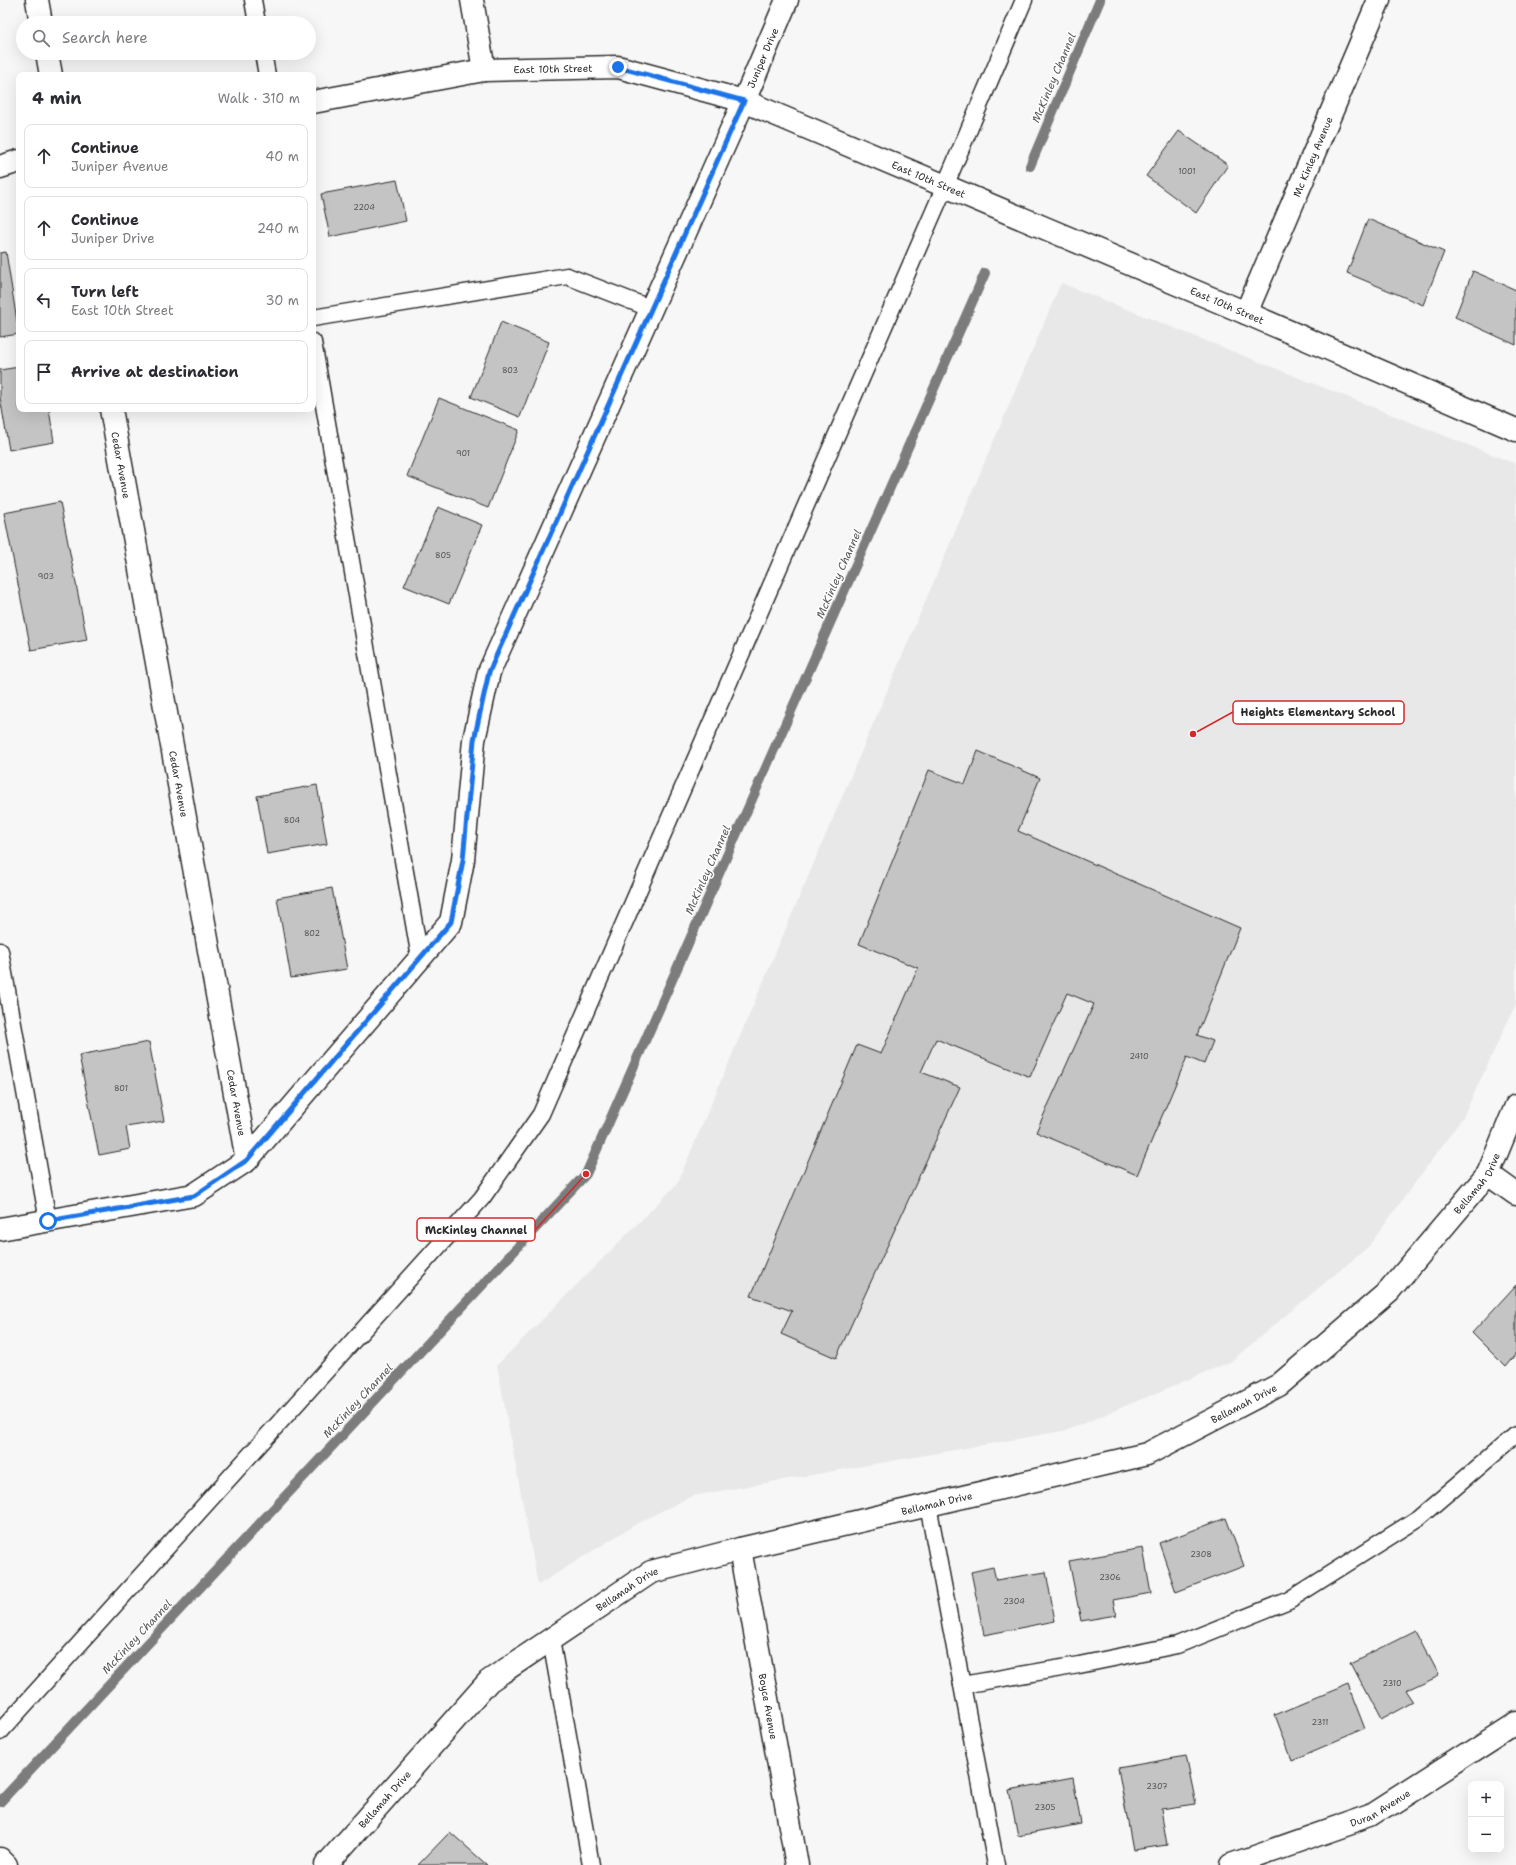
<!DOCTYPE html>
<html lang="en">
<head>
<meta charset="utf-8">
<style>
  body { margin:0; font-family:"Shantell Sans",sans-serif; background:#f7f7f7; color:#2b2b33 }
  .controls { position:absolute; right:12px; bottom:12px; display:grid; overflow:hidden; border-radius:8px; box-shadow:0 4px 16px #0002 }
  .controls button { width:36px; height:36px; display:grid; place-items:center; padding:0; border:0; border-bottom:1px solid #e1e1e2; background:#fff; color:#2b2b33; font:20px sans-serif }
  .stop { position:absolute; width:12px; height:12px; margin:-9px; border:3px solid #1a73e8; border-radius:50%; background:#fff }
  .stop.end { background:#1a73e8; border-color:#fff; box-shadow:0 1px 4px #0008 }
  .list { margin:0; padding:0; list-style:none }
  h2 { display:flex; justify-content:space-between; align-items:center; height:52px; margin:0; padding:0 16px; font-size:17px }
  h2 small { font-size:13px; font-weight:400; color:#7c7c81 }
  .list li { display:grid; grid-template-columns:26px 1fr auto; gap:12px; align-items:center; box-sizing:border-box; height:64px; margin:0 8px 8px; padding:0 8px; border:1px solid #e1e1e2; border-radius:8px }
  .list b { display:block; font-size:15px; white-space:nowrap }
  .list p { margin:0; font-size:13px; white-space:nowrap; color:#7c7c81 }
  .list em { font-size:13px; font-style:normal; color:#7c7c81 }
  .icon { flex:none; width:22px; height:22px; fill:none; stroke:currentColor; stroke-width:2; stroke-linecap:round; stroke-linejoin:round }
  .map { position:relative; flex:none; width:1516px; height:1865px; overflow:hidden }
  .search { position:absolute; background:#fff; box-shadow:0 4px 16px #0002; left:16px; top:16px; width:300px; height:44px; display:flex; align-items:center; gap:10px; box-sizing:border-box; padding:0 14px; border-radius:22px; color:#7c7c81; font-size:15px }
  .panel { position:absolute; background:#fff; box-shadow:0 4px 16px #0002; left:16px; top:72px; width:300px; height:340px; border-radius:8px }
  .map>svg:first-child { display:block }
  .built { fill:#e8e8e8 }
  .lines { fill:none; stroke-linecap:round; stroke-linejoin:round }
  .stream { stroke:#7b7b7b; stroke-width:10 }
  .building { fill:#c4c4c4; stroke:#2b2b2b }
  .service-casing { stroke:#2b2b2b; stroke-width:19 }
  .minor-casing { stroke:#2b2b2b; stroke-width:25 }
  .tertiary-casing { stroke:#2b2b2b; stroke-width:25 }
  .secondary-casing { stroke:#2b2b2b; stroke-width:25 }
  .service { stroke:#fff; stroke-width:16 }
  .minor { stroke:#fff; stroke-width:22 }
  .tertiary { stroke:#fff; stroke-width:22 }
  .secondary { stroke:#fff; stroke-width:22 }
  .route { stroke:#1a73e8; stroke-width:5 }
  .labels { text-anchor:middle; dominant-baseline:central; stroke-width:3; stroke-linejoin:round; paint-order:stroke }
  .number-label { font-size:8px; fill:#515151 }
  .street-label { font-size:10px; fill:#2b2b2b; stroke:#fff }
  .water-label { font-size:11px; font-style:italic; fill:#5a5a5a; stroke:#fff }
  .leader { fill:none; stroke:#d62828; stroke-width:1.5 }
  .callout-dot { fill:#d62828; stroke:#fff; stroke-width:1.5 }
  .callout { fill:#fff; stroke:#d62828; stroke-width:1.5 }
  .callout-label { font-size:11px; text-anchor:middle; font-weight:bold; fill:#2b2b2b }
</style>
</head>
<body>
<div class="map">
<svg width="1516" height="1865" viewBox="0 0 1516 1865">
  <rect width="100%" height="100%" fill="#f7f7f7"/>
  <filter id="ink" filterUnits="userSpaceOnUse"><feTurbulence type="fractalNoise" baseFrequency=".025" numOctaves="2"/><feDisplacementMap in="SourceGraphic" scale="8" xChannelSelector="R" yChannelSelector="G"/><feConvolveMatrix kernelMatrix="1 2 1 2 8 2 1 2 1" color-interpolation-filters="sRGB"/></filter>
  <g filter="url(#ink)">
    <polygon class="built" points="1061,283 1516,464 1516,1004 1463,1117 1368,1247 1230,1362 1068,1430 692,1496 636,1524 538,1585 497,1365 677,1184"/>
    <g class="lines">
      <g class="stream">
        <polyline points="1030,166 1100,0"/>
        <polyline points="0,1802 586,1174 985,273"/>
      </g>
    </g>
    <g class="building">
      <polygon points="1179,131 1228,165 1196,213 1146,176"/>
      <polygon points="397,180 406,221 330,237 321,194"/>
      <polygon points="1368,219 1444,252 1423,305 1347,273"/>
      <polygon points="6,252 19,334 0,337 0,253"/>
      <polygon points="1473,271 1516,290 1516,345 1455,317"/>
      <polygon points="501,322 549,342 520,417 471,397"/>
      <polygon points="19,367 19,409 49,409 54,442 9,450 0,397 0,370"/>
      <polygon points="439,398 519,430 488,508 407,476"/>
      <polygon points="60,502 87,640 31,650 4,513"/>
      <polygon points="438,507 482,525 449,604 404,586"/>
      <polygon points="978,751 1040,778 1018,831 1240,928 1197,1035 1213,1041 1204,1064 1187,1057 1137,1175 1036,1132 1094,1004 1067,993 1030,1077 936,1039 921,1072 960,1087 836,1358 781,1334 792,1311 751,1296 857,1045 881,1054 918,968 859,944 929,770 965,784"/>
      <polygon points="317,785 327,844 267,854 257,796"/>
      <polygon points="332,888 347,969 291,978 277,898"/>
      <polygon points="149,1042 164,1121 126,1127 130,1149 99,1155 79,1055"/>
      <polygon points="1516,1285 1516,1355 1506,1367 1472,1333"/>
      <polygon points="1226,1518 1244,1566 1176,1592 1159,1543"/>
      <polygon points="1143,1548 1151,1593 1113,1600 1116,1615 1081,1621 1069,1561"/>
      <polygon points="993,1567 996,1580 1046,1572 1055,1621 984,1635 971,1572"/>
      <polygon points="1415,1631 1438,1675 1406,1690 1414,1702 1381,1720 1351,1663"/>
      <polygon points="1348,1685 1365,1729 1292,1760 1275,1715"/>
      <polygon points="1186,1756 1196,1804 1161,1809 1167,1845 1133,1850 1118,1768"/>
      <polygon points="1073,1778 1081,1824 1018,1836 1009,1790"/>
      <polygon points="450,1832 487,1865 418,1865"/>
    </g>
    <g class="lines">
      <g class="service-casing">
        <g id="service">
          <polyline points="253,0 257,23"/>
          <polyline points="263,53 267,75"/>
          <polyline points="313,318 567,276 652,309"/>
          <polyline points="313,342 420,958"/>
          <polyline points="0,951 48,1221"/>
          <polyline points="928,1505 996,1865"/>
          <polyline points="551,1640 591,1865"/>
          <polyline points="962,1685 1079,1665 1177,1645 1289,1600 1419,1518 1516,1435"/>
          <polyline points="0,1732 482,1198 541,1114 945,186 1024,0"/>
        </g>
      </g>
      <g class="minor-casing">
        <g id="minor">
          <polyline points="37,0 41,23"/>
          <polyline points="472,0 484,70"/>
          <polyline points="47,53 51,75"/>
          <path id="s1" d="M1246,313L1379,0"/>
          <path id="s2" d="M111,409L247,1160"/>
          <polyline points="1488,1174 1516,1194"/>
          <polyline points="0,1229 194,1195 247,1160 451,922 463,860 474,740 489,672 744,101"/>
          <path id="s3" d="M740,1549L797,1865"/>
          <polyline points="0,1859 6,1865"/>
          <path id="s4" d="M326,1865L489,1681L651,1572L740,1549L1147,1454L1279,1385L1389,1291L1488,1174L1516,1106"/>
          <path id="s5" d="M1231,1865L1371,1816L1516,1723"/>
        </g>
      </g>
      <g class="tertiary-casing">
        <g id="tertiary">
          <path id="s6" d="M744,101L787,0"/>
        </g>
      </g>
      <g class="secondary-casing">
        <g id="secondary">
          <path id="s7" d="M313,102L484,70L618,67L744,101L1246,313L1516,430"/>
          <polyline points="0,167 19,161"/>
        </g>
      </g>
      <use href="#service" class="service"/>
      <use href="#minor" class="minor"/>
      <use href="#tertiary" class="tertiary"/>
      <use href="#secondary" class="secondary"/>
    </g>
  </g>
  <g class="lines" filter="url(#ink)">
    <polyline class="route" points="48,1221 194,1196 247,1160 451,922 463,860 474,740 489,672 744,101 618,67"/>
  </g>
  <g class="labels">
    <g class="number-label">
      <text x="1187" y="171">1001</text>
      <text x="364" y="207">2204</text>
      <text x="510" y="370">803</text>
      <text x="463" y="453">901</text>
      <text x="443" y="555">805</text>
      <text x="46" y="576">903</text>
      <text x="292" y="820">804</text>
      <text x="312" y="933">802</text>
      <text x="1139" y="1056">2410</text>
      <text x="121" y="1088">801</text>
      <text x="1201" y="1554">2308</text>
      <text x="1110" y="1577">2306</text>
      <text x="1014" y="1601">2304</text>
      <text x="1392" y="1683">2310</text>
      <text x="1320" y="1722">2311</text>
      <text x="1157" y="1786">2307</text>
      <text x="1045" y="1807">2305</text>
    </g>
    <g class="street-label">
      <text stroke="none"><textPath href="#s6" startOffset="47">Juniper Drive</textPath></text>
      <text stroke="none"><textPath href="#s7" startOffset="243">East 10th Street</textPath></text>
      <text stroke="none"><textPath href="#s1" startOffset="170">Mc Kinley Avenue</textPath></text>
      <text stroke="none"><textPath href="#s7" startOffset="639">East 10th Street</textPath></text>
      <text stroke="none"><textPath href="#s7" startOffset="963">East 10th Street</textPath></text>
      <text stroke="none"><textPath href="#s2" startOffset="57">Cedar Avenue</textPath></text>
      <text stroke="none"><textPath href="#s2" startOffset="381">Cedar Avenue</textPath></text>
      <text stroke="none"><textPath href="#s2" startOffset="705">Cedar Avenue</textPath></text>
      <text stroke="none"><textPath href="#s4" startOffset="1384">Bellamah Drive</textPath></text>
      <text stroke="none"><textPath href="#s4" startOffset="1060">Bellamah Drive</textPath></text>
      <text stroke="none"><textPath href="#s4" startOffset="735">Bellamah Drive</textPath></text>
      <text stroke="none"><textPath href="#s4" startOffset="412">Bellamah Drive</textPath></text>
      <text stroke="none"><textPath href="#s3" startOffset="160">Boyce Avenue</textPath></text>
      <text stroke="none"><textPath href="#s4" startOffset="88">Bellamah Drive</textPath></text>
      <text stroke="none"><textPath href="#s5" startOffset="160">Duran Avenue</textPath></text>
    </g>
    <g class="water-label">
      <text transform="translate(1054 78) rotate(-67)">McKinley Channel</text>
      <text transform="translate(839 574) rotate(-66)">McKinley Channel</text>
      <text transform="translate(708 870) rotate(-66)">McKinley Channel</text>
      <text transform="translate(358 1401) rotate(-47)">McKinley Channel</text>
      <text transform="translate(137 1637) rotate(-47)">McKinley Channel</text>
    </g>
  </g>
  <path class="leader" d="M1193 734L1233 712M586 1174L535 1230"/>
  <g class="callout-dot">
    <circle cx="1193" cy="734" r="4"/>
    <circle cx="586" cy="1174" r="4"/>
  </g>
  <g class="callout">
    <rect x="1233" y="701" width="171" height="23" rx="4"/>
    <rect x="417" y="1218" width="118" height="23" rx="4"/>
  </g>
  <g class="callout-label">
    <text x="1318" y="716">Heights Elementary School</text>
    <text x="476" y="1234">McKinley Channel</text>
  </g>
</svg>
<div class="controls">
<button>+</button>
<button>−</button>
</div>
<div class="stop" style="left:48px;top:1221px"></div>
<div class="stop end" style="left:618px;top:67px"></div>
<div class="search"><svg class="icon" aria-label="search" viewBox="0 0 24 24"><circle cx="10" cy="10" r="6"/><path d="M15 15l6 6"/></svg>Search here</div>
<section class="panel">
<h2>4 min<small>Walk · 310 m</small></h2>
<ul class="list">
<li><svg class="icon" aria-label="ahead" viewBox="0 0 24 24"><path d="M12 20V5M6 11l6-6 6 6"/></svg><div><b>Continue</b><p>Juniper Avenue</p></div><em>40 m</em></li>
<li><svg class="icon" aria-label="ahead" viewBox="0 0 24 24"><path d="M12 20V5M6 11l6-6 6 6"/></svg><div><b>Continue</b><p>Juniper Drive</p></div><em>240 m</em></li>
<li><svg class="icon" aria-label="left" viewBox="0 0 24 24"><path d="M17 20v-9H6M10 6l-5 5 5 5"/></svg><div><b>Turn left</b><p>East 10th Street</p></div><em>30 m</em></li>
<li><svg class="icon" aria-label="arrive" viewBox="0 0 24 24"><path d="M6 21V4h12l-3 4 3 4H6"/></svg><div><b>Arrive at destination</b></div></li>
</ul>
</section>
</div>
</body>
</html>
